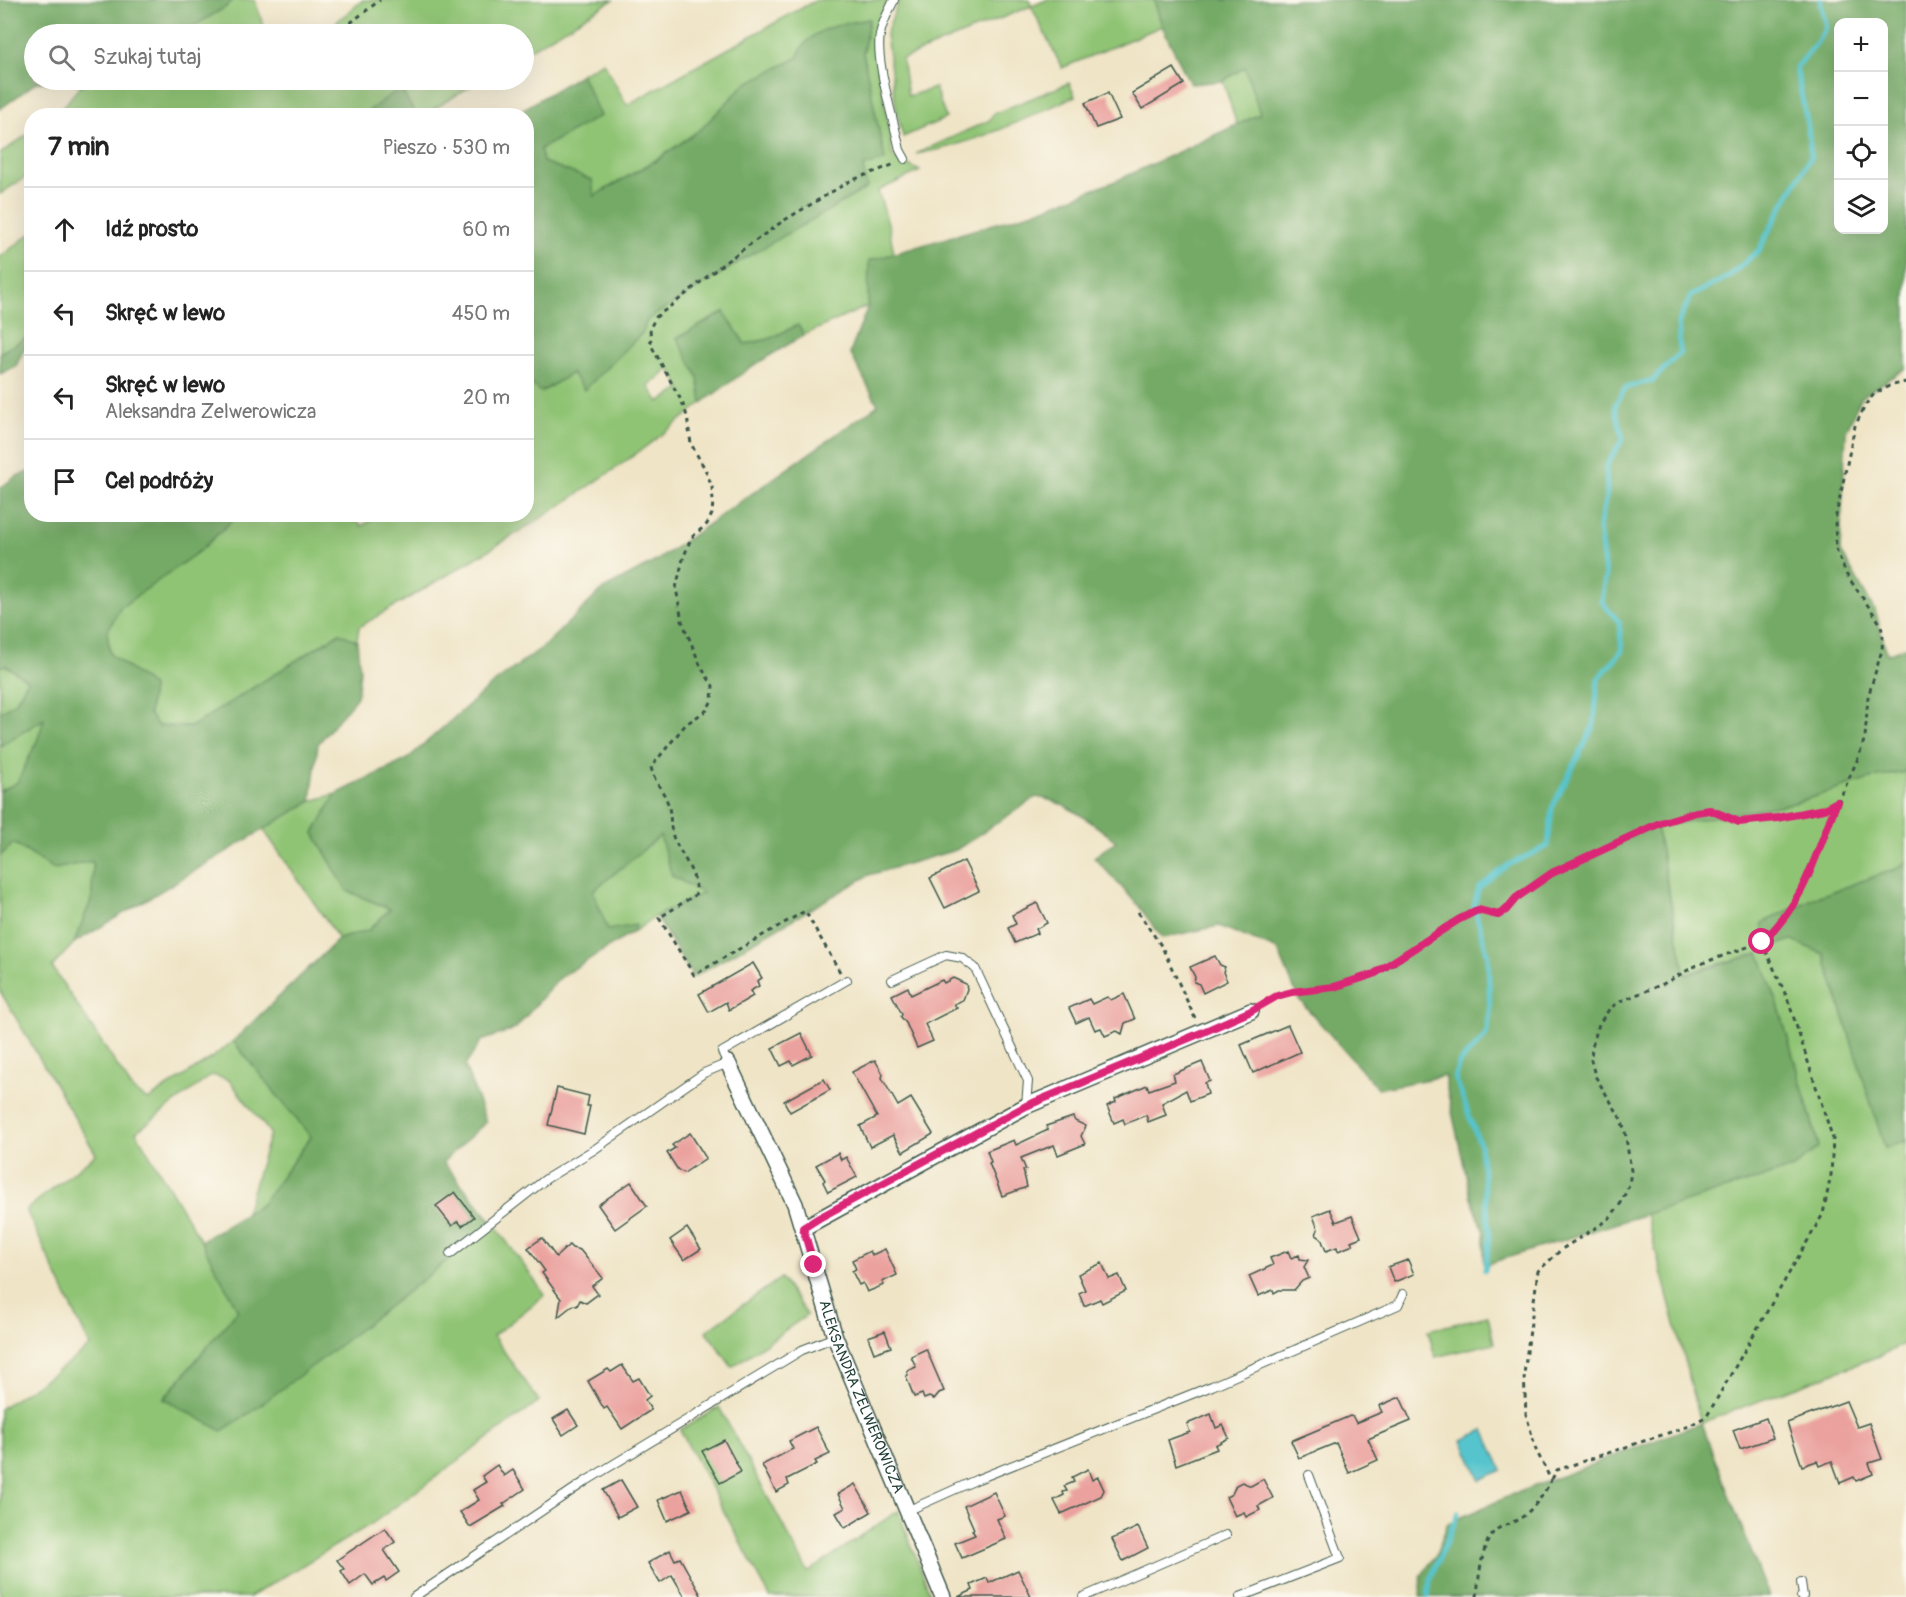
<!DOCTYPE html>
<html lang="pl">
<head>
<meta charset="utf-8">
<style>
  body { margin:0; font-family:Pangolin,sans-serif; background:#f6f6f6; color:#222 }
  .controls { position:absolute; right:18px; top:18px; display:grid; overflow:hidden; border-radius:12px; box-shadow:0 6px 24px #0002 }
  .controls button { width:54px; height:54px; display:grid; place-items:center; padding:0; border:0; border-bottom:2px solid #e0e0e0; background:#fff; color:#222; font:30px sans-serif }
  .stop { position:absolute; width:18px; height:18px; margin:-14px; border:4px solid #db2777; border-radius:50%; background:#fff }
  .stop.end { background:#db2777; border-color:#fff; box-shadow:0 2px 6px #0008 }
  .list { margin:0; padding:0; list-style:none }
  h2 { display:flex; justify-content:space-between; align-items:center; height:78px; margin:0; padding:0 24px; font-size:26px }
  h2 small { font-size:20px; font-weight:400; color:#767676 }
  .list li { display:grid; grid-template-columns:39px 1fr auto; gap:18px; align-items:center; box-sizing:border-box; height:84px; padding:0 24px; border-top:2px solid #e0e0e0 }
  .list b { display:block; font-size:22px; white-space:nowrap }
  .list p { margin:0; font-size:20px; white-space:nowrap; color:#767676 }
  .list em { font-size:20px; font-style:normal; color:#767676 }
  .icon { flex:none; width:33px; height:33px; fill:none; stroke:currentColor; stroke-width:2; stroke-linecap:round; stroke-linejoin:round }
  .map { position:relative; flex:none; width:1906px; height:1597px; overflow:hidden }
  .search { position:absolute; background:#fff; box-shadow:0 6px 24px #0002; left:24px; top:24px; width:510px; height:66px; display:flex; align-items:center; gap:15px; box-sizing:border-box; padding:0 21px; border-radius:33px; color:#767676; font-size:22px }
  .panel { position:absolute; background:#fff; box-shadow:0 6px 24px #0002; left:24px; top:108px; width:510px; height:414px; border-radius:24px }
  .map>svg:first-child { display:block }
  .green { fill:#90c475; stroke:#588054; stroke-width:1.5; fill-rule:evenodd }
  .forest { fill:#74aa66; stroke:#4a744d; stroke-width:1.5; fill-rule:evenodd }
  .water { fill:#57c4cc; stroke:#3b8080; stroke-width:1.5 }
  .lines { fill:none; stroke-linecap:round; stroke-linejoin:round }
  .stream { stroke:#57c4cc; stroke-width:5 }
  .building { fill:#eba29f }
  .lane-casing { stroke:#3e564a; stroke-width:10 }
  .street-casing { stroke:#3e564a; stroke-width:18 }
  .path { stroke:#3e564a; stroke-width:3; stroke-dasharray:4.5 4.5; stroke-linecap:butt }
  .lane { stroke:#fff; stroke-width:8 }
  .street { stroke:#fff; stroke-width:15 }
  .route { stroke:#db2777; stroke-width:8 }
  .labels { text-anchor:middle; dominant-baseline:central; stroke-width:5; stroke-linejoin:round; paint-order:stroke }
  .street-label { font-size:15px; fill:#1f3d34; stroke:#fbf7ec }
</style>
</head>
<body>
<div class="map">
<svg width="1906" height="1597" viewBox="0 0 1906 1597">
  <rect width="100%" height="100%" fill="#fbf7ec"/>
  <filter id="ink" filterUnits="userSpaceOnUse"><feTurbulence type="fractalNoise" baseFrequency=".0167" numOctaves="2"/><feDisplacementMap in="SourceGraphic" scale="12" xChannelSelector="R" yChannelSelector="G"/><feConvolveMatrix kernelMatrix="1 2 1 2 8 2 1 2 1" color-interpolation-filters="sRGB"/></filter>
  <filter id="wash" filterUnits="userSpaceOnUse"><feTurbulence type="fractalNoise" baseFrequency=".008" numOctaves="4" result="noise"/><feDisplacementMap in="SourceGraphic" scale="24" xChannelSelector="R" yChannelSelector="G"/><feGaussianBlur stdDeviation="1.35" result="paint"/><feColorMatrix in="noise" values="0 0 0 0 0 0 0 0 0 0 0 0 0 0 0 0 0 1.4 0 .05"/><feComposite in="paint" operator="in"/></filter>
  <g filter="url(#wash)">
    <rect width="100%" height="100%" fill="#efe4c6"/>
    <g class="green">
      <polygon points="233,0 255,0 266,34 180,34 226,7"/>
      <polygon points="363,0 613,0 524,53 524,34 322,34"/>
      <path d="M816,0H888L879,19L875,43L893,157L920,171L878,191L889,227L894,254L869,261L868,306L804,335L798,325L769,339L745,344L724,312L678,338L698,377L702,403C596,490 477,558 359,627L357,641L339,633L191,727L158,726L149,714L152,686L110,654L107,632L120,608L202,549L238,515H351L362,526L379,515L526,514L527,381L541,392L572,373L584,389L643,332L647,320L745,258L863,167L885,160L863,53L869,19L797,58L745,84L702,128L659,158L593,197L592,180L543,162L540,149L600,116L581,74L603,62L627,105ZM670,369L681,389L659,402L648,386Z"/>
      <polygon points="899,0 1029,0 1032,6 1046,0 1154,0 1162,26 1062,68 1031,6 902,59 908,96 935,88 946,118 903,137 896,107 886,34"/>
      <polygon points="1245,66 1260,114 1237,125 1223,81"/>
      <path d="M92,80H481L424,115H416L400,88L363,115L54,116C70,104 73,87 92,80Z"/>
      <path d="M1069,83L1075,96C1023,120 973,145 916,154L990,120L993,114Z"/>
      <polygon points="31,132 31,173 0,194 0,154"/>
      <polygon points="31,233 31,335 0,353 0,257"/>
      <polygon points="5,665 28,680 16,701 0,713 0,667"/>
      <polygon points="45,718 38,739 17,783 0,791 0,746"/>
      <polygon points="1906,772 1906,862 1896,869 1817,897 1762,924 1791,940 1824,954 1885,1148 1906,1141 1906,1343 1884,1354 1701,1423 1646,1214 1793,1168 1819,1146 1779,1007 1759,954 1707,967 1685,975 1656,826 1794,803 1873,778"/>
      <polygon points="336,794 314,833 347,891 390,909 369,930 339,939 263,829 311,801"/>
      <polygon points="660,836 704,893 656,916 632,933 635,926 608,931 593,891"/>
      <path d="M13,843L54,869L93,861L92,898L74,943L52,967L133,1090L148,1100L213,1057L233,1041L311,1137L261,1205L245,1215L270,1133L229,1080L212,1075L136,1132L201,1241L238,1310L164,1398L248,1414L494,1224L545,1295L493,1336L539,1401L373,1523L250,1597H0V1409C30,1388 62,1370 90,1346L26,1210L96,1154L0,991V856Z"/>
      <polygon points="781,1278 807,1315 732,1367 706,1331"/>
      <polygon points="1488,1316 1494,1343 1435,1357 1428,1330"/>
      <polygon points="719,1407 808,1572 898,1511 930,1593 924,1597 770,1597 680,1430"/>
    </g>
    <g class="forest">
      <polygon points="0,0 233,0 226,7 180,34 34,34 34,80 92,80 80,84 37,82 0,109"/>
      <path d="M1154,0H1906V368L1861,397L1846,432L1840,550L1876,613L1887,654L1906,647V772L1873,778L1794,803L1656,827L1685,975L1759,953L1779,1007L1819,1147L1793,1168L1484,1265V1232L1471,1197L1444,1076L1378,1089L1298,998L1278,950L1219,926L1162,938L1138,905L1094,857L1116,841C1092,823 1067,801 1036,797L956,850L869,875L693,977L656,916L703,893L672,876L660,836L593,891L608,930L636,925L632,933L560,977L515,1029L481,1041L465,1066L486,1122L443,1162L494,1224L323,1358L248,1414L222,1431L164,1399L238,1310L201,1241L261,1205L311,1137L233,1041L339,939L369,930L390,909L347,891L314,833L336,794L406,760L490,686L544,646L603,589L656,561L878,405L850,353L868,306L869,261L1034,212L1118,180L1260,114L1245,67L1223,81L1190,84L1162,26ZM1838,22H1884V230H1838Z"/>
      <path d="M869,19L863,53L885,160L863,167L867,188L745,258L647,320L643,332L584,390L572,373L541,392L527,381L526,116L514,115L581,74L600,116L540,149L543,162L592,180L594,196L659,159L702,128L745,84L797,58C808,27 841,24 869,19Z"/>
      <polygon points="400,88 416,115 363,115"/>
      <polygon points="724,312 745,344 769,339 798,325 804,335 751,367 702,403 698,377 677,338"/>
      <polygon points="31,335 16,366 0,374 0,353"/>
      <polygon points="31,471 32,514 238,515 202,549 120,608 107,632 110,654 152,686 149,714 158,726 191,727 340,633 357,641 360,671 357,697 318,744 311,801 74,943 92,898 93,861 54,869 14,843 0,856 0,791 17,783 38,739 44,719 0,746 0,713 16,701 28,681 5,665 0,667 0,488 17,476"/>
      <polygon points="1906,862 1906,1141 1885,1148 1824,954 1791,940 1769,948 1762,923 1817,897 1896,869"/>
      <polygon points="1701,1423 1769,1597 1420,1597 1421,1576 1436,1555 1448,1523 1514,1494"/>
    </g>
    <polygon class="water" points="1484,1430 1502,1470 1480,1480 1462,1440"/>
    <g class="lines">
      <g class="stream">
        <polyline points="1485,1270 1490,1238 1480,1145 1455,1077 1459,1063 1486,1036 1490,1012 1488,957 1474,906 1479,888 1508,865 1548,846 1552,808 1594,725 1598,679 1622,651 1619,622 1602,602 1605,576 1599,527 1607,493 1606,466 1623,439 1615,406 1625,388 1653,380 1680,353 1678,324 1691,296 1728,277 1759,250 1773,223 1811,156 1808,128 1796,68 1813,48 1826,28 1820,0"/>
        <polyline points="1428,1597 1430,1580 1458,1513"/>
      </g>
    </g>
    <g id="blocks">
      <g class="building">
        <polygon points="1174,68 1184,84 1142,109 1132,93"/>
        <polygon points="1108,93 1120,119 1096,128 1085,103"/>
        <polygon points="964,861 979,891 945,908 930,878"/>
        <polygon points="1037,903 1047,923 1036,929 1038,933 1015,943 1008,928 1016,924 1012,915"/>
        <polygon points="1215,956 1220,965 1225,967 1223,972 1227,981 1203,993 1199,984 1194,982 1195,977 1190,967"/>
        <polygon points="753,963 762,978 757,981 759,986 750,991 753,996 729,1010 726,1002 709,1012 699,994"/>
        <polygon points="953,978 966,984 967,989 963,1000 954,1004 957,1008 925,1024 933,1041 917,1048 906,1023 901,1017 902,1014 892,995 908,987 911,995 942,980 944,983"/>
        <polygon points="1124,994 1135,1019 1125,1023 1122,1034 1117,1031 1105,1036 1101,1028 1095,1030 1089,1017 1076,1023 1069,1008 1089,999 1092,1004 1107,997 1111,1000"/>
        <polygon points="1288,1025 1300,1052 1253,1073 1241,1045"/>
        <polygon points="801,1033 812,1055 793,1065 791,1061 781,1066 772,1048"/>
        <polygon points="875,1060 883,1074 882,1078 898,1106 911,1098 933,1134 903,1152 893,1135 870,1147 860,1126 877,1117 852,1072"/>
        <polygon points="1202,1062 1210,1081 1205,1083 1208,1094 1190,1101 1186,1090 1162,1103 1166,1115 1148,1122 1146,1115 1125,1124 1123,1119 1114,1123 1107,1106 1116,1102 1115,1099 1147,1085 1149,1090 1175,1081 1173,1074"/>
        <polygon points="824,1079 830,1090 790,1112 784,1101"/>
        <polygon points="557,1088 589,1096 587,1106 590,1106 584,1134 548,1125"/>
        <polygon points="1073,1117 1075,1121 1086,1126 1081,1136 1085,1144 1058,1155 1054,1145 1021,1158 1026,1170 1023,1170 1027,1187 1002,1196 989,1163 991,1162 987,1151 1014,1140 1016,1145 1048,1130 1046,1126"/>
        <polygon points="690,1133 706,1158 684,1173 678,1170 667,1153 675,1148 672,1145"/>
        <polygon points="838,1153 841,1160 846,1157 857,1177 828,1192 823,1182 825,1180 816,1165"/>
        <polygon points="631,1182 647,1206 615,1229 598,1205"/>
        <polygon points="455,1192 474,1217 462,1226 458,1221 452,1226 436,1206"/>
        <polygon points="1330,1209 1336,1222 1352,1216 1361,1237 1351,1241 1353,1245 1338,1251 1337,1247 1326,1251 1321,1238 1316,1235 1318,1229 1313,1216"/>
        <polygon points="687,1228 701,1249 684,1260 670,1240"/>
        <polygon points="542,1238 556,1257 569,1245 572,1248 580,1250 603,1278 592,1286 598,1294 586,1303 580,1300 577,1306 573,1305 558,1317 561,1299 542,1273 545,1271 528,1248"/>
        <polygon points="885,1249 897,1275 882,1282 884,1285 867,1292 863,1283 859,1285 852,1271 856,1269 852,1260 870,1251 872,1255"/>
        <polygon points="1288,1251 1291,1258 1299,1255 1300,1259 1308,1260 1304,1267 1309,1278 1302,1281 1294,1290 1279,1290 1274,1293 1273,1290 1258,1296 1249,1276 1273,1265 1270,1258"/>
        <polygon points="1408,1260 1414,1274 1394,1282 1388,1267"/>
        <polygon points="1102,1263 1109,1279 1119,1275 1126,1291 1102,1303 1100,1299 1084,1306 1079,1293 1085,1290 1078,1274"/>
        <polygon points="885,1331 891,1347 874,1353 868,1337"/>
        <polygon points="926,1349 944,1391 939,1393 934,1399 929,1397 924,1399 922,1394 914,1397 906,1376 908,1375 907,1371 916,1367 911,1356"/>
        <polygon points="622,1365 633,1381 639,1378 650,1396 645,1400 651,1410 622,1429 607,1407 604,1409 588,1381 608,1369 611,1372"/>
        <polygon points="1400,1397 1411,1421 1368,1439 1378,1460 1349,1473 1336,1443 1299,1458 1291,1441 1350,1416 1353,1417 1356,1423 1382,1412 1379,1406"/>
        <polygon points="1846,1401 1857,1427 1869,1423 1882,1459 1869,1463 1873,1474 1856,1481 1854,1477 1840,1483 1832,1461 1819,1466 1817,1461 1802,1466 1787,1423"/>
        <polygon points="568,1410 578,1425 563,1435 553,1419"/>
        <polygon points="1211,1414 1216,1428 1223,1425 1229,1438 1215,1445 1217,1449 1176,1465 1168,1440 1190,1432 1187,1424"/>
        <polygon points="1766,1418 1773,1438 1740,1449 1733,1430"/>
        <polygon points="816,1427 830,1454 815,1461 817,1464 787,1479 789,1485 776,1492 762,1465 793,1449 789,1441"/>
        <polygon points="724,1440 741,1472 720,1483 702,1451"/>
        <polygon points="497,1465 504,1476 513,1470 525,1489 503,1504 505,1506 470,1527 460,1512 479,1500 473,1490 486,1482 482,1476"/>
        <polygon points="1088,1469 1092,1480 1098,1477 1104,1490 1101,1496 1061,1514 1054,1500 1064,1495 1063,1492 1067,1491 1064,1486 1074,1482 1072,1477"/>
        <polygon points="1263,1479 1273,1498 1258,1506 1260,1510 1246,1517 1244,1512 1235,1516 1226,1497 1232,1494 1236,1485 1242,1482 1251,1486"/>
        <polygon points="621,1480 637,1507 618,1517 603,1490"/>
        <polygon points="855,1484 871,1512 845,1528 836,1513 845,1508 838,1494"/>
        <polygon points="682,1490 691,1510 667,1521 658,1500"/>
        <polygon points="994,1492 1005,1516 997,1519 1006,1539 962,1558 955,1543 975,1535 972,1530 974,1529 964,1506"/>
        <polygon points="1138,1527 1148,1548 1123,1561 1112,1539"/>
        <polygon points="385,1528 395,1542 384,1550 399,1572 386,1581 384,1578 373,1585 365,1574 350,1585 341,1571 344,1569 337,1560"/>
        <polygon points="670,1550 675,1560 680,1558 702,1597 685,1597 672,1575 660,1583 648,1563"/>
        <polygon points="1018,1570 1031,1597 958,1597 973,1590 971,1585 987,1578 989,1583"/>
      </g>
    </g>
  </g>
  <g filter="url(#ink)">
    <use href="#blocks" fill-opacity="0" stroke="#3e564a" stroke-width="1.5"/>
    <g class="lines">
      <g class="lane-casing">
        <g id="lane">
          <path d="M894,0C889,11 882,22 880,35C875,61 894,121 900,150L905,159"/>
          <polyline points="892,980 946,955 962,958 975,968 1028,1081 1026,1105"/>
          <polyline points="450,1254 546,1179 595,1149 704,1073 728,1063 722,1052 847,980"/>
          <polyline points="907,1511 978,1479 1212,1386 1398,1305 1403,1294"/>
          <polyline points="414,1597 586,1481 802,1350 835,1337"/>
          <polyline points="1083,1597 1226,1535"/>
          <polyline points="1240,1597 1340,1558 1309,1475"/>
          <polyline points="1801,1597 1803,1596 1801,1582"/>
        </g>
      </g>
      <g class="street-casing">
        <g id="street">
          <path id="s1" d="M728,1063L795,1204L835,1337L943,1597"/>
          <polyline points="803,1228 1026,1106 1251,1011"/>
        </g>
      </g>
      <g class="path">
        <polyline points="336,34 380,0"/>
        <polyline points="1138,912 1162,947 1195,1018"/>
        <path d="M840,972L805,911L694,975L659,918L695,895C701,880 680,853 674,839C669,827 672,813 667,801C662,788 654,782 651,767L686,724L707,710L712,700L713,686L701,667L682,621L676,588L683,559L691,538L707,524L712,514L713,501L712,487L705,469L691,444L687,416L682,402L651,345L650,328L656,317L676,302L724,263L783,221L850,181L895,164"/>
        <path d="M1263,1004C1297,985 1337,990 1374,975C1407,960 1441,922 1475,911C1482,909 1491,913 1498,915L1506,910L1516,898L1552,873L1660,823L1696,812L1710,810L1739,822L1777,818L1824,809L1836,803"/>
        <polyline points="1552,1479 1557,1470 1689,1426 1707,1416 1823,1214 1831,1175 1833,1139 1788,1000 1762,942"/>
        <path d="M1477,1597C1478,1581 1482,1544 1493,1533C1499,1526 1505,1526 1513,1522C1529,1516 1544,1495 1551,1480L1536,1450L1526,1414L1524,1374L1538,1271L1562,1249L1608,1220L1621,1203L1629,1185L1631,1171L1625,1131L1620,1117L1595,1076L1591,1060L1592,1046L1599,1024L1610,1008L1621,1001L1663,984L1697,965L1762,942L1777,928L1800,895L1812,870L1820,843L1859,756L1865,737L1868,697L1882,650L1883,634L1880,623L1846,574L1836,549L1835,520L1855,426L1866,404L1874,394L1889,386L1906,382"/>
      </g>
      <use href="#lane" class="lane"/>
      <use href="#street" class="street"/>
    </g>
  </g>
  <g class="lines" filter="url(#ink)">
    <path class="route" d="M814,1265L803,1228L819,1218L1026,1106L1201,1033L1251,1011L1277,996L1292,992L1334,987L1374,974L1458,920L1478,910L1498,915L1506,910L1516,898L1552,873L1660,823L1696,812L1710,810L1739,822L1777,818L1824,809L1837,802C1815,855 1806,901 1762,942"/>
  </g>
  <g class="labels">
    <g class="street-label">
      <text stroke="none"><textPath href="#s1" startOffset="360">ALEKSANDRA ZELWEROWICZA</textPath></text>
    </g>
  </g>
</svg>
<div class="controls">
<button>+</button>
<button>−</button>
<button><svg class="icon" aria-label="locate" viewBox="0 0 24 24"><circle cx="12" cy="12" r="6"/><path d="M12 2v4M12 18v4M2 12h4M18 12h4"/></svg></button>
<button><svg class="icon" aria-label="layers" viewBox="0 0 24 24"><path d="M12 4l9 5-9 5-9-5zM3 14l9 5 9-5"/></svg></button>
</div>
<div class="stop" style="left:1762px;top:942px"></div>
<div class="stop end" style="left:814px;top:1265px"></div>
<div class="search"><svg class="icon" aria-label="search" viewBox="0 0 24 24"><circle cx="10" cy="10" r="6"/><path d="M15 15l6 6"/></svg>Szukaj tutaj</div>
<section class="panel">
<h2>7 min<small>Pieszo · 530 m</small></h2>
<ul class="list">
<li><svg class="icon" aria-label="ahead" viewBox="0 0 24 24"><path d="M12 20V5M6 11l6-6 6 6"/></svg><div><b>Idź prosto</b></div><em>60 m</em></li>
<li><svg class="icon" aria-label="left" viewBox="0 0 24 24"><path d="M17 20v-9H6M10 6l-5 5 5 5"/></svg><div><b>Skręć w lewo</b></div><em>450 m</em></li>
<li><svg class="icon" aria-label="left" viewBox="0 0 24 24"><path d="M17 20v-9H6M10 6l-5 5 5 5"/></svg><div><b>Skręć w lewo</b><p>Aleksandra Zelwerowicza</p></div><em>20 m</em></li>
<li><svg class="icon" aria-label="arrive" viewBox="0 0 24 24"><path d="M6 21V4h12l-3 4 3 4H6"/></svg><div><b>Cel podróży</b></div></li>
</ul>
</section>
</div>
</body>
</html>
